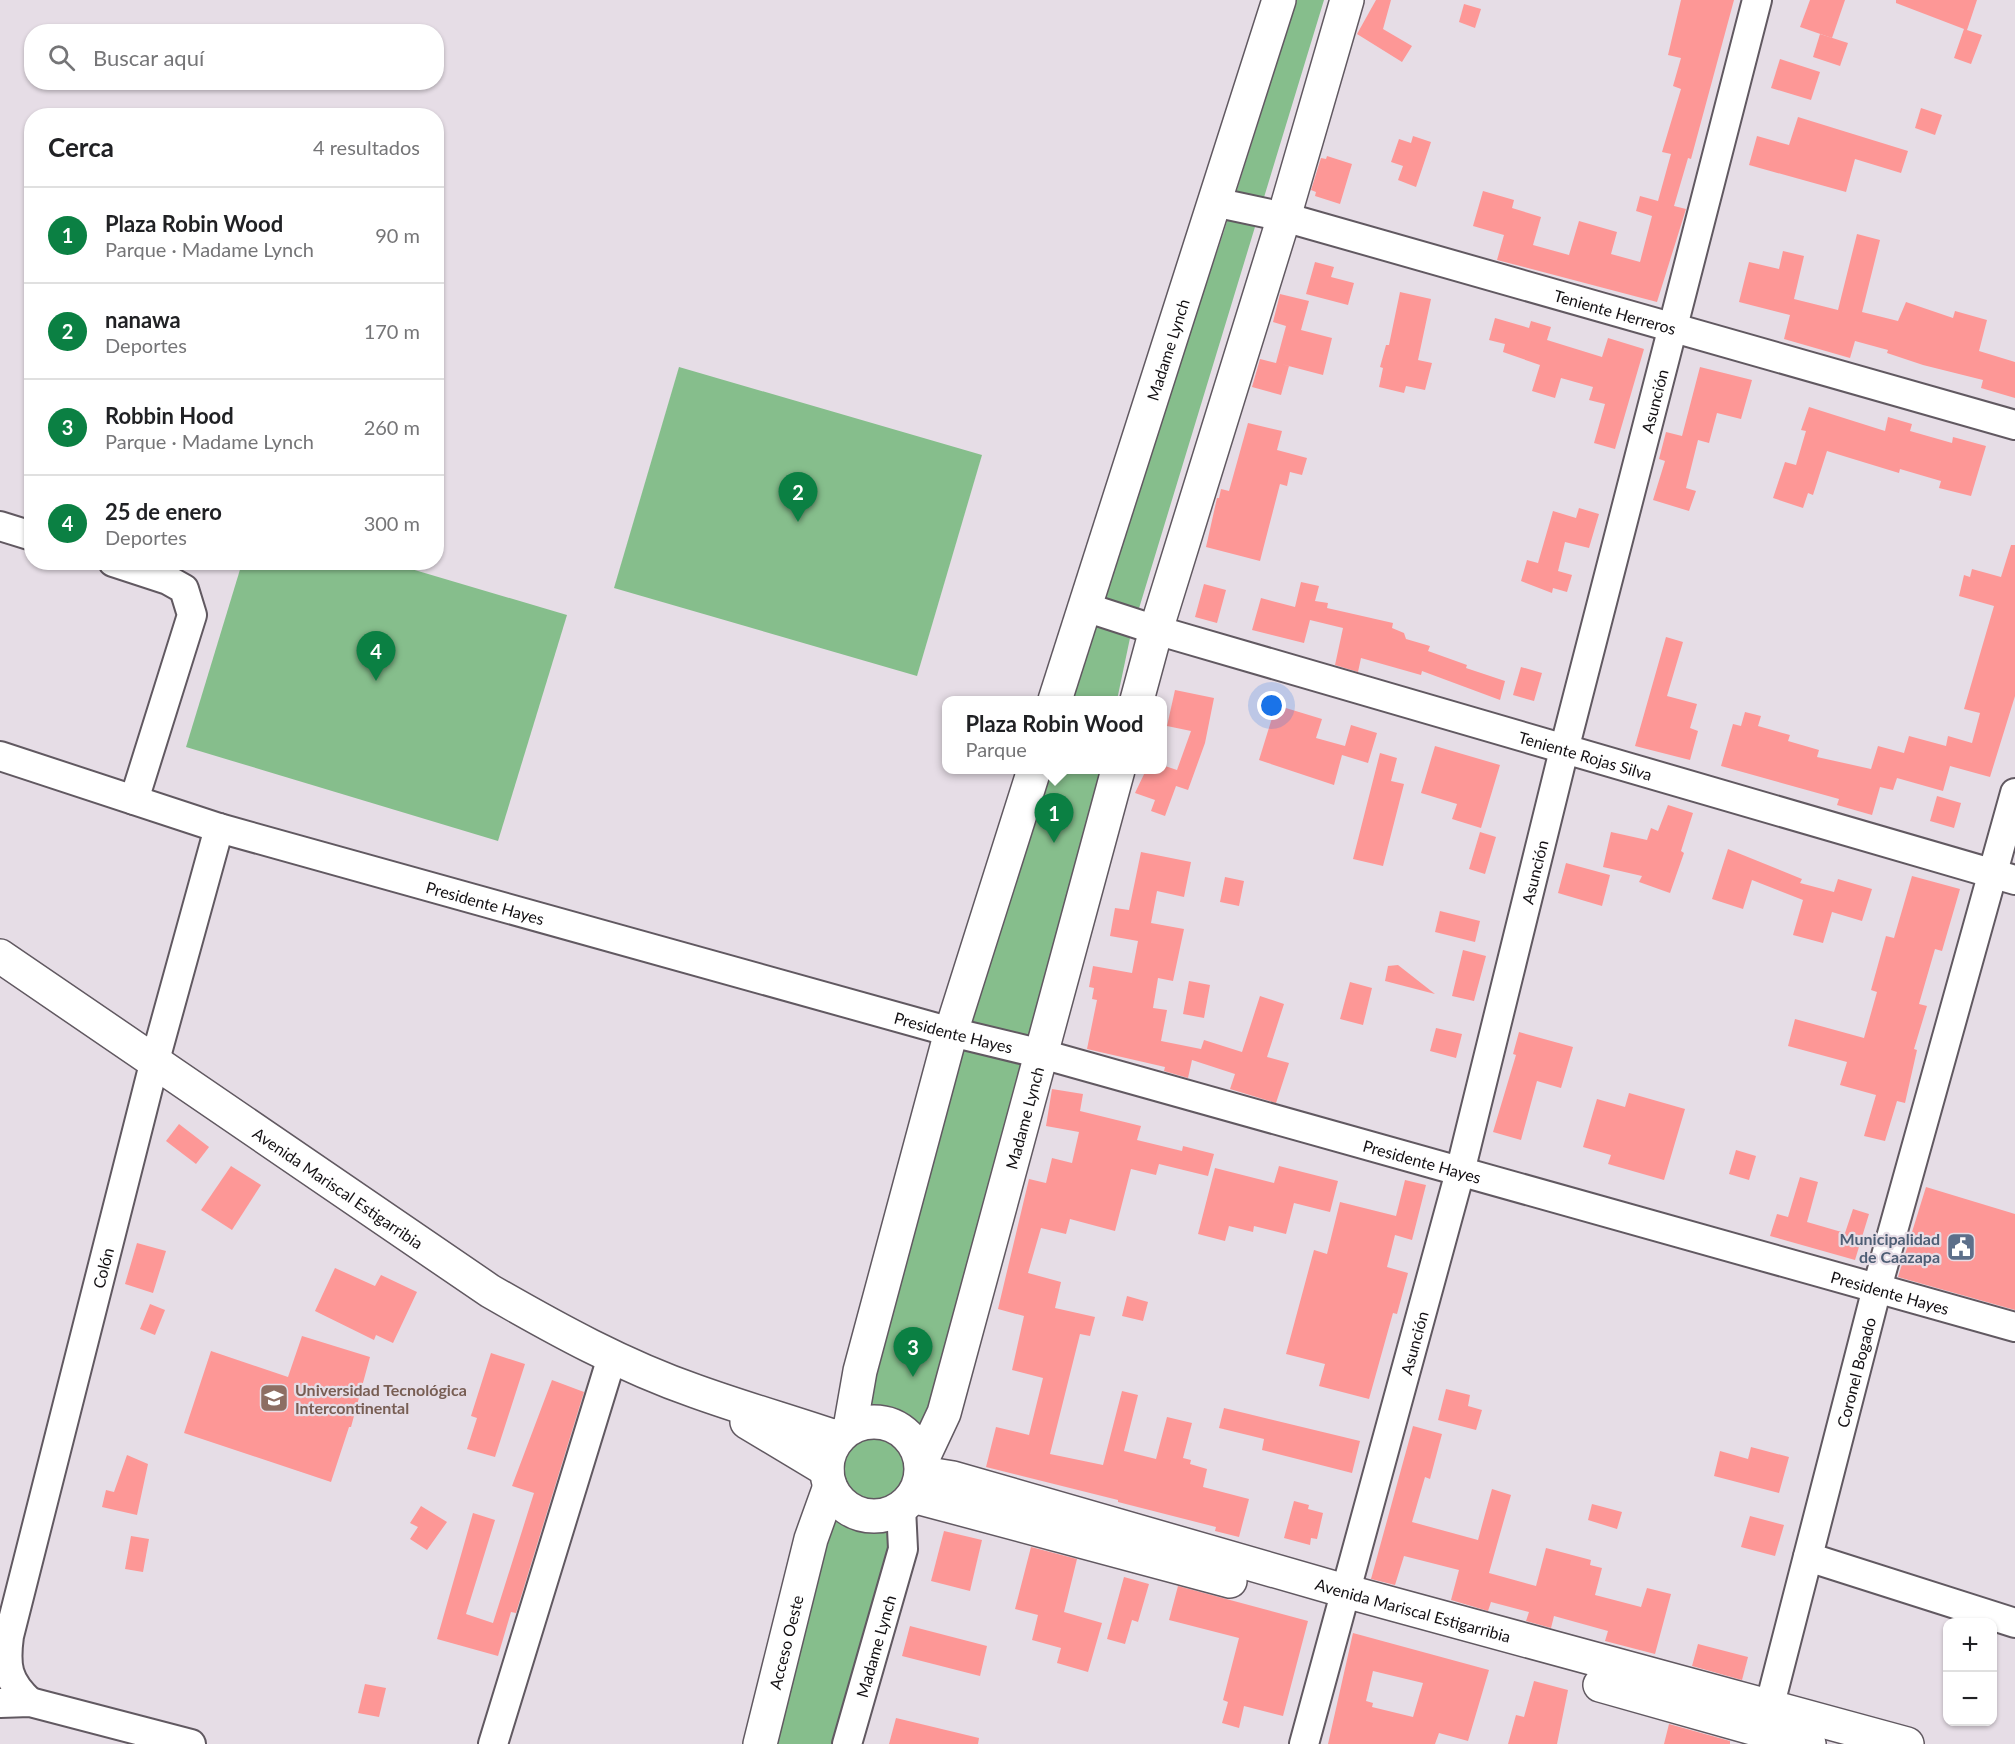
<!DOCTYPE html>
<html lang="es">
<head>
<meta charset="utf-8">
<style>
  body { margin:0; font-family:Lato,sans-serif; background:#f2f2f2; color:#202124 }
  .controls { position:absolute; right:18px; bottom:18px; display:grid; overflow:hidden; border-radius:12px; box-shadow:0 2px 4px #0004 }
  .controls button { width:54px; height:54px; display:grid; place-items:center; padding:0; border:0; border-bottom:2px solid #e0e0e0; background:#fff; color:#202124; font:30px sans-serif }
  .you { position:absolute; left:1272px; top:706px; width:21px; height:21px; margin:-15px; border:4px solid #fff; border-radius:50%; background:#1a73e8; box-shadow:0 0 0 9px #1a73e833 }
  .badge { display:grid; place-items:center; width:39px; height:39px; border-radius:50%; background:#0b8043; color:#fff; font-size:20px; font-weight:700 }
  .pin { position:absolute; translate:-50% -50px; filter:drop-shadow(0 2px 3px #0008) }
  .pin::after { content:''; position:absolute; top:32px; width:21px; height:18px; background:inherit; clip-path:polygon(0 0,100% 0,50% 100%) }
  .popup { position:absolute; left:942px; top:696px; width:225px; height:78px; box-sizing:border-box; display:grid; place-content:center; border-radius:12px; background:#fff; filter:drop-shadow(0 2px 4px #0005); font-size:20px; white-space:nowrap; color:#757577 }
  .popup b { font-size:22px; color:#202124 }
  .popup::after { content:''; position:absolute; left:50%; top:100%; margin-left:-12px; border:12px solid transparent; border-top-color:#fff }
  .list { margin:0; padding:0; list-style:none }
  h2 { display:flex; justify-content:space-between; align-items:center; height:78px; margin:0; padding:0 24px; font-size:26px }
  h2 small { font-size:20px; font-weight:400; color:#757577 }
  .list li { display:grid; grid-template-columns:39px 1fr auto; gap:18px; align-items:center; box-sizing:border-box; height:96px; padding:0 24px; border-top:2px solid #e0e0e0 }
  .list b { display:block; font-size:22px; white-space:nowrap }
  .list p { margin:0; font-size:20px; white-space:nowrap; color:#757577 }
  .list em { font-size:20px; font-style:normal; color:#757577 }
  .icon { flex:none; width:33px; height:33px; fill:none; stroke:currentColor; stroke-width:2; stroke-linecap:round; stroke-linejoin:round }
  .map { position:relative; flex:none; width:2015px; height:1744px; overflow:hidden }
  .search { position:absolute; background:#fff; box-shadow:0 2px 4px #0004; left:24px; top:24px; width:420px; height:66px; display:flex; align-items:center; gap:15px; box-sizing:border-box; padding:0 21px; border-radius:24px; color:#757577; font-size:22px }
  .panel { position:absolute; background:#fff; box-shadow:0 2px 4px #0004; left:24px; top:108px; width:420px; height:462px; border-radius:24px }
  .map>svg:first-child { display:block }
  .green { fill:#86be8c }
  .building { fill:#fd9796; fill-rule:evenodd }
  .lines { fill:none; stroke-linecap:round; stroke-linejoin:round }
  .minor-casing { stroke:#615961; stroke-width:32 }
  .major-casing { stroke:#615961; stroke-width:36 }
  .minor { stroke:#fff; stroke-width:28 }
  .major { stroke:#fff; stroke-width:33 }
  .labels { text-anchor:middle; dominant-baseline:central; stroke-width:4.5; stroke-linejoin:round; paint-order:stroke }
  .street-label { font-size:16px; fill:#131013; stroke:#e6dde6 }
  .service-label { font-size:16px; font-weight:bold; fill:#4e5e75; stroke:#e6dde6; text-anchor:end }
  .education-label { font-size:16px; font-weight:bold; fill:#785e54; stroke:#e6dde6; text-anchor:start }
</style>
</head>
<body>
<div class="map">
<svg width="2015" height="1744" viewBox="0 0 2015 1744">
  <rect width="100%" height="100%" fill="#e6dde6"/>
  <g class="green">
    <polygon points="1297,0 1324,0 1130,638 1117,700 1067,700 1224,231"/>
    <polygon points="679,367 982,455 917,676 614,588"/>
    <polygon points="242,563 391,563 567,615 498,841 186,747"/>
    <path d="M1045,770H1103L1040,1069L941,1459L928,1458C917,1421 897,1419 863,1417L955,1047Z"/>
    <circle cx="876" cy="1469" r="36"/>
    <path d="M836,1510C860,1528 882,1529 908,1514L840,1744H772Z"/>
  </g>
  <g class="building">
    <polygon points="1376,0 1391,0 1383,29 1412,46 1402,62 1357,34"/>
    <polygon points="1681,0 1734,0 1691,159 1688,158 1674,206 1686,209 1657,302 1497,260 1504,235 1473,226 1483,191 1514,200 1512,208 1541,217 1533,245 1569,255 1579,221 1617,232 1611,254 1640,262 1652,216 1636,211 1640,196 1658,201 1671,154 1662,152 1681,89 1673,86 1681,58 1668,55"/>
    <polygon points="1810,0 1845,0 1832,38 1800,27"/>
    <polygon points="1896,0 1977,0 1967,30 1982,35 1971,64 1954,58 1964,29 1896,3"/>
    <polygon points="1464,4 1481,9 1475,28 1459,22"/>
    <polygon points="1820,34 1848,43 1840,66 1813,57"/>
    <polygon points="1780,59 1820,72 1811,100 1771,88"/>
    <polygon points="1921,108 1942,115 1935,135 1915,128"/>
    <polygon points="1798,117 1908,151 1901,173 1855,159 1846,192 1749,165 1757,136 1789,145"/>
    <polygon points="1413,136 1431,142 1416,187 1398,180 1403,166 1391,162 1399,139 1411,143"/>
    <polygon points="1327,156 1352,164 1340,204 1315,196 1316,192 1311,190 1321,158 1326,159"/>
    <polygon points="1857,234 1880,240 1862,312 1898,321 1906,302 1953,318 1955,311 1987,320 1979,351 2015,362 2015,398 1981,388 1983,380 1923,365 1887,353 1888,350 1855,341 1850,358 1784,339 1790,315 1739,302 1749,262 1779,269 1783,251 1804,256 1794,299 1838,310"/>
    <polygon points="1315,262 1334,267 1331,277 1354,283 1348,305 1306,294"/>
    <polygon points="1400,292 1431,299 1418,360 1432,363 1425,390 1406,386 1404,393 1379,387 1383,368 1380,367 1386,345 1389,345"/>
    <polygon points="1280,294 1309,301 1301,330 1332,338 1323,375 1281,364 1289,366 1281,395 1252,387 1260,359 1276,363 1286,326 1273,322"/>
    <polygon points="1495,318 1529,328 1531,321 1551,327 1547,340 1602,357 1608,338 1644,349 1615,449 1594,443 1605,404 1589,400 1593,387 1561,378 1555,398 1532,391 1540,365 1503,352 1505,344 1489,340"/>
    <polygon points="1700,367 1752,380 1741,419 1717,413 1709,443 1698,440 1686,488 1696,491 1689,511 1653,500 1665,461 1659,459 1666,432 1682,436"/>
    <polygon points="1809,407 1885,431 1888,417 1912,424 1910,431 1952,443 1953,437 1986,446 1971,496 1939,488 1941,481 1900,469 1899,473 1827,451 1813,495 1808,493 1803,508 1773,498 1785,462 1796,465 1806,431 1801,430"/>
    <polygon points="1248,423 1282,431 1277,450 1307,458 1302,475 1290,472 1287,486 1280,484 1260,561 1206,547 1217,498 1219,498 1221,489 1229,491"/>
    <polygon points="1579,508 1599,514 1589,548 1565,542 1558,571 1572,575 1567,592 1553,588 1552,593 1521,581 1527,560 1538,563 1553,511 1576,518"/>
    <polygon points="2011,545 2015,545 2015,696 1990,777 1950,766 1943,791 1897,778 1893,790 1880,787 1872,815 1837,805 1839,799 1721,766 1733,724 1741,726 1745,712 1761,716 1758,726 1790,735 1788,741 1819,750 1817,757 1871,769 1878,746 1904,753 1909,736 1946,746 1948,736 1972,743 1980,713 1964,709 1994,606 1959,596 1964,575 1970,577 1972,569 2001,577"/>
    <polygon points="1301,582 1319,586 1315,601 1328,603 1327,608 1393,623 1392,628 1404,633 1406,639 1430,646 1428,651 1467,665 1466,668 1505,681 1500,700 1422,671 1421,675 1361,658 1358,672 1335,665 1343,628 1310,620 1304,643 1252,630 1261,598 1295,607"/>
    <polygon points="1204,584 1226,590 1217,623 1195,617"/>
    <polygon points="1666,637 1683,642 1667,696 1697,704 1690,728 1698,731 1690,760 1635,746"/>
    <polygon points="1521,667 1542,673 1534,701 1513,695"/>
    <polygon points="1175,690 1214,698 1205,743 1188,790 1176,786 1165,816 1151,811 1155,800 1135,793 1146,770 1162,770 1162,765 1177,770 1191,731 1167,726"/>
    <polygon points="1276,705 1322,719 1316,738 1345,746 1351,725 1377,733 1368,763 1342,755 1334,785 1259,760"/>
    <polygon points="1435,746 1500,765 1481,828 1452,819 1457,804 1421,793"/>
    <polygon points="1380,753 1397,758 1391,781 1404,784 1383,866 1353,859"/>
    <polygon points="1937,796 1961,803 1954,828 1930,821"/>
    <polygon points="1668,805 1693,813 1681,851 1684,853 1670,893 1639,882 1642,876 1603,867 1611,832 1647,840 1651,828 1658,831"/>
    <polygon points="1480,832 1496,837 1485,874 1469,869"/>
    <polygon points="1728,849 1802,879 1800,883 1834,892 1838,879 1872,889 1862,921 1832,912 1823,943 1793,935 1803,900 1752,880 1743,909 1712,899"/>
    <polygon points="1141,852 1191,862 1184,897 1157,891 1151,923 1184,929 1173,981 1158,978 1153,1008 1167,1010 1161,1041 1201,1049 1204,1040 1242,1052 1260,996 1284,1004 1267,1057 1289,1063 1276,1103 1230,1089 1235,1074 1192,1060 1188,1078 1164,1071 1165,1067 1087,1049 1097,1000 1092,999 1094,988 1089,987 1093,966 1132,973 1138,941 1110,936 1115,908 1129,910"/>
    <polygon points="1566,863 1610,875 1602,906 1558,893"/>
    <polygon points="1912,876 1960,889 1942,951 1935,949 1919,1004 1927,1006 1914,1049 1917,1050 1905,1103 1897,1101 1885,1141 1864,1136 1876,1095 1840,1085 1847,1062 1788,1046 1795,1019 1864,1038 1877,992 1871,990 1886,936 1894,938"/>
    <polygon points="1225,877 1244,881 1239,906 1220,902"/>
    <polygon points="1440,911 1480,921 1475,942 1435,932"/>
    <polygon points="1463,950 1486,956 1474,1001 1452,996"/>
    <polygon points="1398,965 1435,994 1385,981 1388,966"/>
    <polygon points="1189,981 1210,985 1204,1018 1183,1014"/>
    <polygon points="1350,982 1372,988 1363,1025 1340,1019"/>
    <polygon points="1436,1028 1462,1034 1456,1058 1430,1051"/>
    <polygon points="1519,1032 1573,1047 1561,1088 1537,1081 1521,1140 1493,1132 1516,1055 1513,1054"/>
    <polygon points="1052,1089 1083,1094 1080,1111 1141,1126 1137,1140 1182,1151 1183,1146 1214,1154 1208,1176 1159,1164 1156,1175 1131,1169 1115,1231 1070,1219 1066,1234 1041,1228 1028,1273 1061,1282 1055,1308 1095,1317 1090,1336 1080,1334 1050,1454 1103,1465 1122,1391 1138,1395 1124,1451 1156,1459 1167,1417 1192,1423 1183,1458 1191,1460 1190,1464 1207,1469 1203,1487 1249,1499 1239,1537 1215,1531 1216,1527 1118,1502 1118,1500 986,1467 996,1427 1029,1435 1043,1378 1012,1370 1024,1316 998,1309 1029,1179 1046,1183 1052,1158 1072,1163 1079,1132 1046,1126"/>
    <polygon points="1629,1093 1685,1109 1664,1180 1608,1164 1611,1155 1583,1147 1597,1099 1625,1107"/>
    <polygon points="179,1124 209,1147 196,1164 166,1141"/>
    <polygon points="1736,1150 1756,1156 1749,1180 1729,1174"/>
    <polygon points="231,1166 261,1185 232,1230 201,1210"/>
    <polygon points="1279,1166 1338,1181 1330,1212 1294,1203 1286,1234 1254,1226 1253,1232 1229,1226 1225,1241 1198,1234 1215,1168 1274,1183"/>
    <polygon points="1800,1177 1818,1182 1807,1222 1845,1233 1853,1209 1869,1214 1855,1260 1770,1236 1777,1214 1788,1217"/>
    <polygon points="1405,1180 1426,1185 1412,1240 1395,1235 1387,1267 1408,1273 1397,1314 1393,1313 1369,1399 1319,1386 1325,1364 1286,1354 1314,1250 1327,1254 1340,1202 1396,1216"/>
    <polygon points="1926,1187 2015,1214 2015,1310 1898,1277"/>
    <polygon points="137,1243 166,1251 153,1293 125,1284"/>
    <polygon points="335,1268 375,1286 381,1275 417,1292 393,1343 376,1335 374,1340 315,1311"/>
    <polygon points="1127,1296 1148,1302 1143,1321 1122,1316"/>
    <polygon points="150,1304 165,1310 155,1335 140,1329"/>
    <polygon points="302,1336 370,1357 351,1427 349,1427 331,1482 184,1433 211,1351 288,1377"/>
    <polygon points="491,1353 525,1364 495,1457 467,1449 477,1418 471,1416"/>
    <polygon points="552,1380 584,1392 516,1613 511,1612 498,1656 437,1639 473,1513 495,1520 466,1614 493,1623 534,1493 512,1486"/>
    <polygon points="1446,1389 1470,1395 1468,1406 1482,1410 1476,1430 1438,1420"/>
    <polygon points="1224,1408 1360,1441 1352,1473 1262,1450 1264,1439 1219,1428"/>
    <polygon points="1413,1426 1442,1434 1430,1479 1425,1477 1412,1522 1478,1540 1492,1489 1511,1495 1489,1573 1536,1586 1546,1548 1591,1560 1590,1565 1602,1568 1595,1595 1641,1607 1647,1588 1671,1594 1655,1654 1605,1641 1608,1631 1554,1616 1551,1628 1526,1621 1529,1612 1491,1602 1488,1611 1451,1600 1459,1570 1404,1556 1395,1585 1371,1579"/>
    <polygon points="1751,1447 1789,1457 1779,1493 1714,1476 1720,1451 1748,1459"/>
    <polygon points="127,1455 148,1464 137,1515 102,1507 106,1490 114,1492"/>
    <polygon points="1294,1501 1309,1505 1308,1509 1323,1513 1317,1539 1311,1538 1310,1545 1284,1538"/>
    <polygon points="1592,1504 1622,1512 1617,1529 1588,1520"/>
    <polygon points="421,1506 447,1522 427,1550 410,1539 418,1527 410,1523"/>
    <polygon points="1750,1516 1784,1525 1775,1556 1741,1547"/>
    <polygon points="944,1531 982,1540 970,1591 931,1581"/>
    <polygon points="131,1536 149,1539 143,1572 125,1569"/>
    <polygon points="1031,1547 1077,1559 1064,1612 1102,1623 1088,1672 1057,1663 1061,1648 1032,1640 1038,1615 1015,1609"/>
    <polygon points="1124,1577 1149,1584 1138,1622 1132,1620 1125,1644 1107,1639"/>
    <polygon points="1178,1586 1308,1621 1283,1716 1244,1706 1239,1728 1222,1723 1228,1702 1223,1700 1239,1638 1169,1620"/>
    <polygon points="910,1626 987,1646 980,1676 902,1656"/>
    <path d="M1353,1633L1489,1670L1468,1741L1439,1733L1435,1744H1328ZM1373,1671L1423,1683L1413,1717L1372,1707L1373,1703L1366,1701Z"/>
    <polygon points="1698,1644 1748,1657 1742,1680 1692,1666"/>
    <polygon points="1534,1681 1568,1690 1557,1744 1508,1744 1516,1715 1524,1717"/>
    <polygon points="365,1684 386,1688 379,1717 358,1713"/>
    <polygon points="896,1718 979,1738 978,1744 889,1744"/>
    <polygon points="1669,1724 1730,1741 1730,1744 1664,1744"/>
  </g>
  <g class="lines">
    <g class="minor-casing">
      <g id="minor">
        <path id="s1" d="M1214,202L1284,217L2015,425"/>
        <polyline points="0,526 32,536"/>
        <polyline points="113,562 168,580 184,589 192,615 134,800"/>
        <path id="s2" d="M1085,607L1156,630L2015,880"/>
        <path id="s3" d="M0,756L219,828L951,1032L1042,1054L2015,1327"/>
        <polyline points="1808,1557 2015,1623"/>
        <path id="s4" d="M30,1702C7,1681 5,1666 9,1636L155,1060L219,828"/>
        <polyline points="0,1703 30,1702 191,1744"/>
        <path id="s5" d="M1766,1727L1769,1708L1877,1288L2015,793"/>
        <polyline points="493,1744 612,1357"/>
        <path id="s6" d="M847,1744L903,1549L901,1508"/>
        <path id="s7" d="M1304,1744L1460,1172L1564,750L1757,0"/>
      </g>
    </g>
    <g class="major-casing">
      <g id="major">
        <path id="s8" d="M1055,700L1279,0"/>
        <polyline points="1137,700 1156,630 1284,217 1347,0"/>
        <path id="s9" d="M0,956L490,1291C556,1329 623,1366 695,1391C742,1408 791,1422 838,1438"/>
        <circle cx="874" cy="1469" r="47"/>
        <polyline points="747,1422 827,1470"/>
        <polyline points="850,1428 860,1371 951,1032 1034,770"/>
        <path id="s10" d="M921,1462L944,1413L1118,770"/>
        <path id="s11" d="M922,1473L953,1478L1345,1591L1907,1744"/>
        <polyline points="913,1496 1230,1581"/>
        <polyline points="1600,1685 1809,1744"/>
        <path id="s12" d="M760,1744L811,1539L830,1486"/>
      </g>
    </g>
    <use href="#minor" class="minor"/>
    <use href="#major" class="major"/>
  </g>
  <defs>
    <g id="civic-square" transform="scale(1.5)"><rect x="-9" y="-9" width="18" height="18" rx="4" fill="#5c6f8a" stroke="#e6dde6"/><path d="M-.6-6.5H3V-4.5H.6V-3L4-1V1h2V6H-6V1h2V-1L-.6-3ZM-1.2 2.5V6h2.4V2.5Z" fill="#fff"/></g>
    <g id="university-square" transform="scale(1.5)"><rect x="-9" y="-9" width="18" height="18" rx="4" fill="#8d6e63" stroke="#e6dde6"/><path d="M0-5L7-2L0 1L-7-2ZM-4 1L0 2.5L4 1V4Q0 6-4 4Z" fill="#fff"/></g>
  </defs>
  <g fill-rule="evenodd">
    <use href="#civic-square" x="1961" y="1247"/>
    <use href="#university-square" x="274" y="1398"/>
  </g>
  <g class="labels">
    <g class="street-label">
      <text stroke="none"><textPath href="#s1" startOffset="416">Teniente Herreros</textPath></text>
      <text stroke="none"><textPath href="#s8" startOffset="368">Madame Lynch</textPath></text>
      <text stroke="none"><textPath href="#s7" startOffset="1388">Asunción</textPath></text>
      <text stroke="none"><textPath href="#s2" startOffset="522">Teniente Rojas Silva</textPath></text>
      <text stroke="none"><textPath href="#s7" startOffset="902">Asunción</textPath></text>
      <text stroke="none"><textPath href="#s3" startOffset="507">Presidente Hayes</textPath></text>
      <text stroke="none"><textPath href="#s3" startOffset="993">Presidente Hayes</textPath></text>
      <text stroke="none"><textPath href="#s10" startOffset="360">Madame Lynch</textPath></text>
      <text stroke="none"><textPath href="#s3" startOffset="1479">Presidente Hayes</textPath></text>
      <text stroke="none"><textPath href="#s9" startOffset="410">Avenida Mariscal Estigarribia</textPath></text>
      <text stroke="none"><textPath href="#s4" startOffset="453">Colón</textPath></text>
      <text stroke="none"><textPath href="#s3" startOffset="1965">Presidente Hayes</textPath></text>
      <text stroke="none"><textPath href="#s7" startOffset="416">Asunción</textPath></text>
      <text stroke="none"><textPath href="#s5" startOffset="366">Coronel Bogado</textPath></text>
      <text stroke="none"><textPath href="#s11" startOffset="510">Avenida Mariscal Estigarribia</textPath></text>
      <text stroke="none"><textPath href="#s12" startOffset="105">Acceso Oeste</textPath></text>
      <text stroke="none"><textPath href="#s6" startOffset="102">Madame Lynch</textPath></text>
    </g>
    <g class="service-label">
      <text x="1940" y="1238">Municipalidad<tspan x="1940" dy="18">de Caazapa</tspan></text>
    </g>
    <g class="education-label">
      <text x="295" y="1389">Universidad Tecnológica<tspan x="295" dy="18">Intercontinental</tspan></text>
    </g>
  </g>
</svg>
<div class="controls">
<button>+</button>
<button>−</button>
</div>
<div class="you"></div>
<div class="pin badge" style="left:1054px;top:843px">1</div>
<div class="popup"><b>Plaza Robin Wood</b>Parque</div>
<div class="pin badge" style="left:798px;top:522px">2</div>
<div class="pin badge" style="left:913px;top:1377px">3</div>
<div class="pin badge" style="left:376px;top:681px">4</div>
<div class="search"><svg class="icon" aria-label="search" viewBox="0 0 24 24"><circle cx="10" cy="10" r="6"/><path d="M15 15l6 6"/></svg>Buscar aquí</div>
<section class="panel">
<h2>Cerca<small>4 resultados</small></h2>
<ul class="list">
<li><span class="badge">1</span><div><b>Plaza Robin Wood</b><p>Parque · Madame Lynch</p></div><em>90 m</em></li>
<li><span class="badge">2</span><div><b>nanawa</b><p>Deportes</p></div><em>170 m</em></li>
<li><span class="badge">3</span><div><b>Robbin Hood</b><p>Parque · Madame Lynch</p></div><em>260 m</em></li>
<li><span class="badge">4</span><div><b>25 de enero</b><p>Deportes</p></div><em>300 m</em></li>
</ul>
</section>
</div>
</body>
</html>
